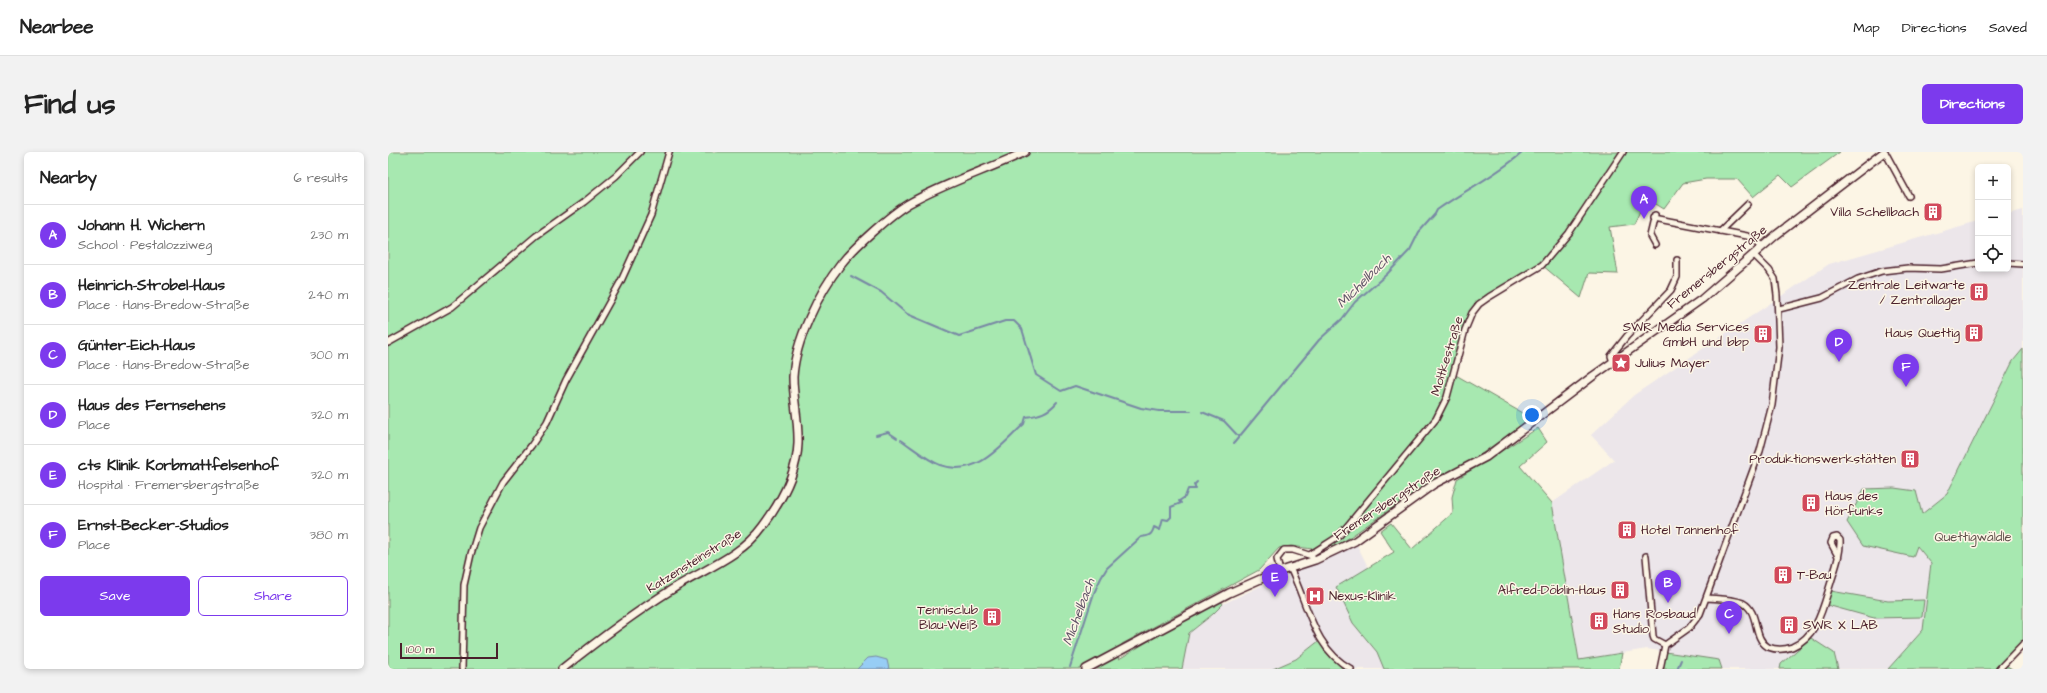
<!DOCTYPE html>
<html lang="en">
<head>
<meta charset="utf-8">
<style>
  body { margin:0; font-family:"Architects Daughter",sans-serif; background:#f2f2f2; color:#222 }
  .controls { position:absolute; right:12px; top:12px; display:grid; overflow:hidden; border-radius:6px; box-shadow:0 2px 6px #0003 }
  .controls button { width:36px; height:36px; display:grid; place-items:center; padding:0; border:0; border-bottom:1px solid #e0e0e0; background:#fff; color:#222; font:20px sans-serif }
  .scale { position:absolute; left:12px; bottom:10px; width:98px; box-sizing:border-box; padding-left:4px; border:2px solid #4a1f2b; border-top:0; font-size:11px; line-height:14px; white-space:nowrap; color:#4a1f2b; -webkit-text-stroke:3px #fcf5e5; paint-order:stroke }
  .you { position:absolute; left:1144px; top:263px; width:14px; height:14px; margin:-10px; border:3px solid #fff; border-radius:50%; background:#1a73e8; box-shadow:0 0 0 6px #1a73e833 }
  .badge { display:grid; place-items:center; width:26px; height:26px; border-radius:50%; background:#7c3aed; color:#fff; font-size:13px; font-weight:700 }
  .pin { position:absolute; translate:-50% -33px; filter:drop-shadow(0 1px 2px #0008) }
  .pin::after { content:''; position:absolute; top:21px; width:14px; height:12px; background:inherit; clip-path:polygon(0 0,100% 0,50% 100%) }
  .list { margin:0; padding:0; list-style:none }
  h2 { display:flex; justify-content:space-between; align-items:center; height:52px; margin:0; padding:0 16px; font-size:17px }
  h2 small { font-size:13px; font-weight:400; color:#767676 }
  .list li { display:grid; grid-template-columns:26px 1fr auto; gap:12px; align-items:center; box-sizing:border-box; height:60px; padding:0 16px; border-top:1px solid #e0e0e0 }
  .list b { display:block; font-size:15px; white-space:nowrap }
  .list p { margin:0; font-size:13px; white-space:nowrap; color:#767676 }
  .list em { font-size:13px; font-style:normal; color:#767676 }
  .actions { display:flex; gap:8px; padding:12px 16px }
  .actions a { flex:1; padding:9px 0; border:1px solid #7c3aed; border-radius:6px; text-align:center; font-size:14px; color:#7c3aed }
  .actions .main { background:#7c3aed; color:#fff }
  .icon { flex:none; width:22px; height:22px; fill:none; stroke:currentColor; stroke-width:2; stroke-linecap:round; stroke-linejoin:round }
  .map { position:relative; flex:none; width:1635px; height:517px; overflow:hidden; border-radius:6px }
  header { display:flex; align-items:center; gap:24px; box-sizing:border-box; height:56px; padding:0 20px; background:#fff; border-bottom:1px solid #e0e0e0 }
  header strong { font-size:19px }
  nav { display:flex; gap:22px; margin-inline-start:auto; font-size:14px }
  .intro { display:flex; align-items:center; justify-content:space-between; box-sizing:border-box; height:96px; padding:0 24px }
  h1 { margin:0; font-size:28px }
  .button { padding:10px 18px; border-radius:6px; background:#7c3aed; color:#fff; font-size:14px; font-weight:700 }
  main { display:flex; gap:24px; padding:0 24px }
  aside { flex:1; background:#fff; border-radius:6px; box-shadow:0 2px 6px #0003 }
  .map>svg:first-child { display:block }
  .built { fill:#ece6ea }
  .green { fill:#a7e8b0; stroke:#78846e }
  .water { fill:#97cdf5; stroke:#7887a4 }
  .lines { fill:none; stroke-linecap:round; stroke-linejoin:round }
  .stream { stroke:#7887a4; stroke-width:2 }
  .minor-casing { stroke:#4a1f2b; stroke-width:8 }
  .tertiary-casing { stroke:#4a1f2b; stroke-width:10 }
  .secondary-casing { stroke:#4a1f2b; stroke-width:10 }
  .minor { stroke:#fcf5e5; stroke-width:5 }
  .tertiary { stroke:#fcf5e5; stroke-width:7 }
  .secondary { stroke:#fcf5e5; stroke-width:7 }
  .labels { text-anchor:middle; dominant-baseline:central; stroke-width:3; stroke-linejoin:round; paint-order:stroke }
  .poi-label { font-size:13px; fill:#4a1f2b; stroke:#fcf5e5; text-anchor:end }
  .street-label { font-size:13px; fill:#4a1f2b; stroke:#fcf5e5 }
  .park-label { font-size:13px; fill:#61514c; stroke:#fcf5e5 }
  .water-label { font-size:14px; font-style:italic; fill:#615368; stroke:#fcf5e5 }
</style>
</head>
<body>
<header>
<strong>Nearbee</strong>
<nav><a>Map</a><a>Directions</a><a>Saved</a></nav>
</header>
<div class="intro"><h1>Find us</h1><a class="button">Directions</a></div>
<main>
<aside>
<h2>Nearby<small>6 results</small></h2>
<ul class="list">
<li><span class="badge">A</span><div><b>Johann H. Wichern</b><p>School · Pestalozziweg</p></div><em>230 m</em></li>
<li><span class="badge">B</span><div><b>Heinrich-Strobel-Haus</b><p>Place · Hans-Bredow-Straße</p></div><em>240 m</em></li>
<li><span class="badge">C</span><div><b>Günter-Eich-Haus</b><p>Place · Hans-Bredow-Straße</p></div><em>300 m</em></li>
<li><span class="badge">D</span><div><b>Haus des Fernsehens</b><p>Place</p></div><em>320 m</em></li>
<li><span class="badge">E</span><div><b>cts Klinik Korbmattfelsenhof</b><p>Hospital · Fremersbergstraße</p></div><em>320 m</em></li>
<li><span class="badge">F</span><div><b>Ernst-Becker-Studios</b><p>Place</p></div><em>380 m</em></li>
</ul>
<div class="actions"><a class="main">Save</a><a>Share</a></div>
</aside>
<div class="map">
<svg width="1635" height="517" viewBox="0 0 1635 517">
  <rect width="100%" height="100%" fill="#fcf5e5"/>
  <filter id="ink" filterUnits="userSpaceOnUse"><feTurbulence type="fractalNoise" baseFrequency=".025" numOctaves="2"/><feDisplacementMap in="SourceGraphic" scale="8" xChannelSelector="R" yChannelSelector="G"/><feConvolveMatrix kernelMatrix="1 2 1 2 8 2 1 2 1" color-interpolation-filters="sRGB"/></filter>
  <g filter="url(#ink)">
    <g class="built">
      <polygon points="1635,58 1635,197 1625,209 1559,342 1534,363 1528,393 1543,411 1535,478 1500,517 1450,517 1446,501 1393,512 1392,517 1334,517 1331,508 1259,497 1191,508 1164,351 1226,308 1203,283 1246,243 1441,112 1590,69 1590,117 1620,117 1620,62"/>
      <polygon points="967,389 981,417 948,435 977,486 989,500 996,517 963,517 932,488 908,507 885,517 794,517 801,481 825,462 835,452"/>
    </g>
    <g class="green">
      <polygon points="0,0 1452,0 1404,35 1392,23 1365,45 1349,27 1318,27 1295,31 1276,57 1258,46 1246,72 1222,75 1230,122 1201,121 1193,146 1154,113 1091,152 1084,161 1066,222 1143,266 1081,311 1046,327 946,396 937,389 924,397 903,394 891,396 871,418 734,492 731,507 831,446 835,452 825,462 801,481 794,517 0,517"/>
      <polygon points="1635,197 1635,488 1617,506 1616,512 1624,517 1500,517 1535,478 1543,411 1529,394 1525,405 1475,394 1459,370 1476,337 1506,336 1528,339 1534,362 1559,342 1625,209"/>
      <polygon points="1150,276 1159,290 1132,314 1164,351 1191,508 1234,501 1231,517 996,517 989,500 965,471 948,435 1006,400 992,379 1003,371 1024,397 1065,361 1064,345 1069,327"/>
      <polygon points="1443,439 1500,449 1536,448 1534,465 1486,466 1439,453"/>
      <polygon points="1423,486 1446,501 1450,517 1392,517 1393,512"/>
      <polygon points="932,488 963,517 885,517 908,507"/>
      <polygon points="1277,500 1331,508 1334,517 1275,517"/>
    </g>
    <polygon class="water" points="488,505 499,508 501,517 469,517 480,506"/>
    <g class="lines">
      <g class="stream">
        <polyline points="463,124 493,140 519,162 571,184 617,169 626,169 634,177 648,223 673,239 687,234 753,256 771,259 803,259"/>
        <polyline points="814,260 836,269 851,285"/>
        <polyline points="488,283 500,280 509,286"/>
        <path d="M513,288C525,296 539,308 552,313C589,326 612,294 636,272L638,265C651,263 660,261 669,250"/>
        <path d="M846,291L931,188L954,167L967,150L999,122L1022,98L1031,80L1047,62L1049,58C1077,38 1109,23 1135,0"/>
        <path d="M682,515L706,441L713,426L719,416L753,385C761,384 764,383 766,375L772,378L775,367L780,368L783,365V355L793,351L791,349L797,345L800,337H808L806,333L809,330"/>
        <polyline points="1289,517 1293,508"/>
      </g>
      <g class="minor-casing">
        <g id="minor">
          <polyline points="1497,0 1521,44"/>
          <polyline points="1267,63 1262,84 1267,93"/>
          <polyline points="1265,66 1359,84 1367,88 1374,94"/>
          <polyline points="1332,79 1360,52"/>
          <polyline points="1620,111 1635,112"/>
          <polyline points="1391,157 1434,146 1470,127 1494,119 1520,116 1553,117 1590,111"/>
          <polyline points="0,191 64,155 148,84 196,50 228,24 252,0"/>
          <polyline points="1225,210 1223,204 1239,184 1283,138 1289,125 1289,108"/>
          <polyline points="923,402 951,384 1048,267 1059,245 1077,178 1084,161 1091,152 1101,145 1154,113 1181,81 1235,0"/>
          <polyline points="1258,404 1265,484 1266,487 1277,493"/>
          <path d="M902,416C920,452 925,496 963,517"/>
          <polyline points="892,420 889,407 896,398 905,398 924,404"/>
          <path d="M1319,446C1330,447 1345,447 1355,451C1372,460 1364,486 1380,495C1388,498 1396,498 1404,495C1430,484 1435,455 1443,430C1447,417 1453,402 1452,388L1449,385L1445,386L1443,391L1450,404"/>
          <polyline points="74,517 76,433 83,402 91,376 115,330 143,294 159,270 178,228 233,129 263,63 281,0"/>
          <polyline points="1272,517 1277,493 1301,476 1312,462 1372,299 1384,253 1391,195 1389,143 1387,127 1381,118 1365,102"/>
          <polyline points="1611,517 1635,492"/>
        </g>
      </g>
      <g class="tertiary-casing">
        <path id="tertiary" d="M174,517C209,489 245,462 283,438C314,418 353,405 375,374C392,351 409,321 410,292C411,269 405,247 405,225C407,189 431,140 453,112C466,95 502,63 520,52C557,31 599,18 637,0"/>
      </g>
      <g class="secondary-casing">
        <polyline id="secondary" points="698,517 841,441 884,422 927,408 967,389 1046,332 1098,305 1205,224 1314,147 1388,83 1496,0"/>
      </g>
      <use href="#minor" class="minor"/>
      <use href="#tertiary" class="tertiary"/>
      <use href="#secondary" class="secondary"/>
    </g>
  </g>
  <defs>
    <g id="building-square" transform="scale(1)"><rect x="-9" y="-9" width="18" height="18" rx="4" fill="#d1495b" stroke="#fcf5e5"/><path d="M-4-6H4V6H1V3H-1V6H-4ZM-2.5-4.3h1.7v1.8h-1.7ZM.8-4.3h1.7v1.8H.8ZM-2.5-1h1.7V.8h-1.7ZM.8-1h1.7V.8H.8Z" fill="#fff"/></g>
    <g id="sight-square" transform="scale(1)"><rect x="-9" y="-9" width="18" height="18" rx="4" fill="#d1495b" stroke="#fcf5e5"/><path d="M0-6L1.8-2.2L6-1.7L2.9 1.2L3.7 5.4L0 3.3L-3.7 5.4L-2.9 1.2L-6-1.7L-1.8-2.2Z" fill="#fff"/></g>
    <g id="hospital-square" transform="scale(1)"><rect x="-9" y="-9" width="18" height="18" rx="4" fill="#d1495b" stroke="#fcf5e5"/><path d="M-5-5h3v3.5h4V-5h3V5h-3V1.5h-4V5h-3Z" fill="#fff"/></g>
  </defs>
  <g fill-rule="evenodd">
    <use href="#building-square" x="1545" y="60"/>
    <use href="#building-square" x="1591" y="140"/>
    <use href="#building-square" x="1586" y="181"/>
    <use href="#building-square" x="1375" y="182"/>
    <use href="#sight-square" x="1233" y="211"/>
    <use href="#building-square" x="1522" y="307"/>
    <use href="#building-square" x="1423" y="351"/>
    <use href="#building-square" x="1239" y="378"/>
    <use href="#building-square" x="1395" y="423"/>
    <use href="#building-square" x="1232" y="438"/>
    <use href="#hospital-square" x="927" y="444"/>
    <use href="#building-square" x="604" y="465"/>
    <use href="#building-square" x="1211" y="469"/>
    <use href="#building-square" x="1401" y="473"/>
  </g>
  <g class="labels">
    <g class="poi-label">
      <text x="1531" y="60">Villa Schellbach</text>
      <text x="1577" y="133">Zentrale Leitwarte<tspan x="1577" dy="15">/ Zentrallager</tspan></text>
      <text x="1361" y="175">SWR Media Services<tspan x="1361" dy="15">GmbH und bbp</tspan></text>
      <text x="1572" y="181">Haus Quettig</text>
      <text x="1247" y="211" text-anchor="start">Julius Mayer</text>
      <text x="1508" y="307">Produktionswerkstätten</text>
      <text x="1437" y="344" text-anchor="start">Haus des<tspan x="1437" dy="15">Hörfunks</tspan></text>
      <text x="1253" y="378" text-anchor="start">Hotel Tannenhof</text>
      <text x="1409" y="423" text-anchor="start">T-Bau</text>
      <text x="1218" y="438">Alfred-Döblin-Haus</text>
      <text x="941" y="444" text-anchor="start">Nexus-Klinik</text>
      <text x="590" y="458">Tennisclub<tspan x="590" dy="15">Blau-Weiß</tspan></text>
      <text x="1225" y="462" text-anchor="start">Hans Rosbaud<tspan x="1225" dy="15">Studio</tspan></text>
      <text x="1415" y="473" text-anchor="start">SWR X LAB</text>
    </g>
    <g class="street-label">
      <text transform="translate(1329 115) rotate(-39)">Fremersbergstraße</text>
      <text transform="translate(1059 204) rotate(-73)">Moltkestraße</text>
      <text transform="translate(999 351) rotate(-33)">Fremersbergstraße</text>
      <text transform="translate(306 409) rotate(-32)">Katzensteinstraße</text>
    </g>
    <g class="park-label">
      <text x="1585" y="385">Quettigwäldle</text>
    </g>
    <g class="water-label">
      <text transform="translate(976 129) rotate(-45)">Michelbach</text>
      <text transform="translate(691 460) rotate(-70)">Michelbach</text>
    </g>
  </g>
</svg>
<div class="controls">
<button>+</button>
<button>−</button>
<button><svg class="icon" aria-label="locate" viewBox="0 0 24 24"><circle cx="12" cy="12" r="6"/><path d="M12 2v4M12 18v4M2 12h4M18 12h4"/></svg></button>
</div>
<div class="scale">100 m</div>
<div class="you"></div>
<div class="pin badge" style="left:1256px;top:67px">A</div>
<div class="pin badge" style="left:1280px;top:451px">B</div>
<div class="pin badge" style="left:1341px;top:482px">C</div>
<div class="pin badge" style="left:1451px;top:210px">D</div>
<div class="pin badge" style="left:887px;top:445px">E</div>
<div class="pin badge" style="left:1518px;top:235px">F</div>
</div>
</main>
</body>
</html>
